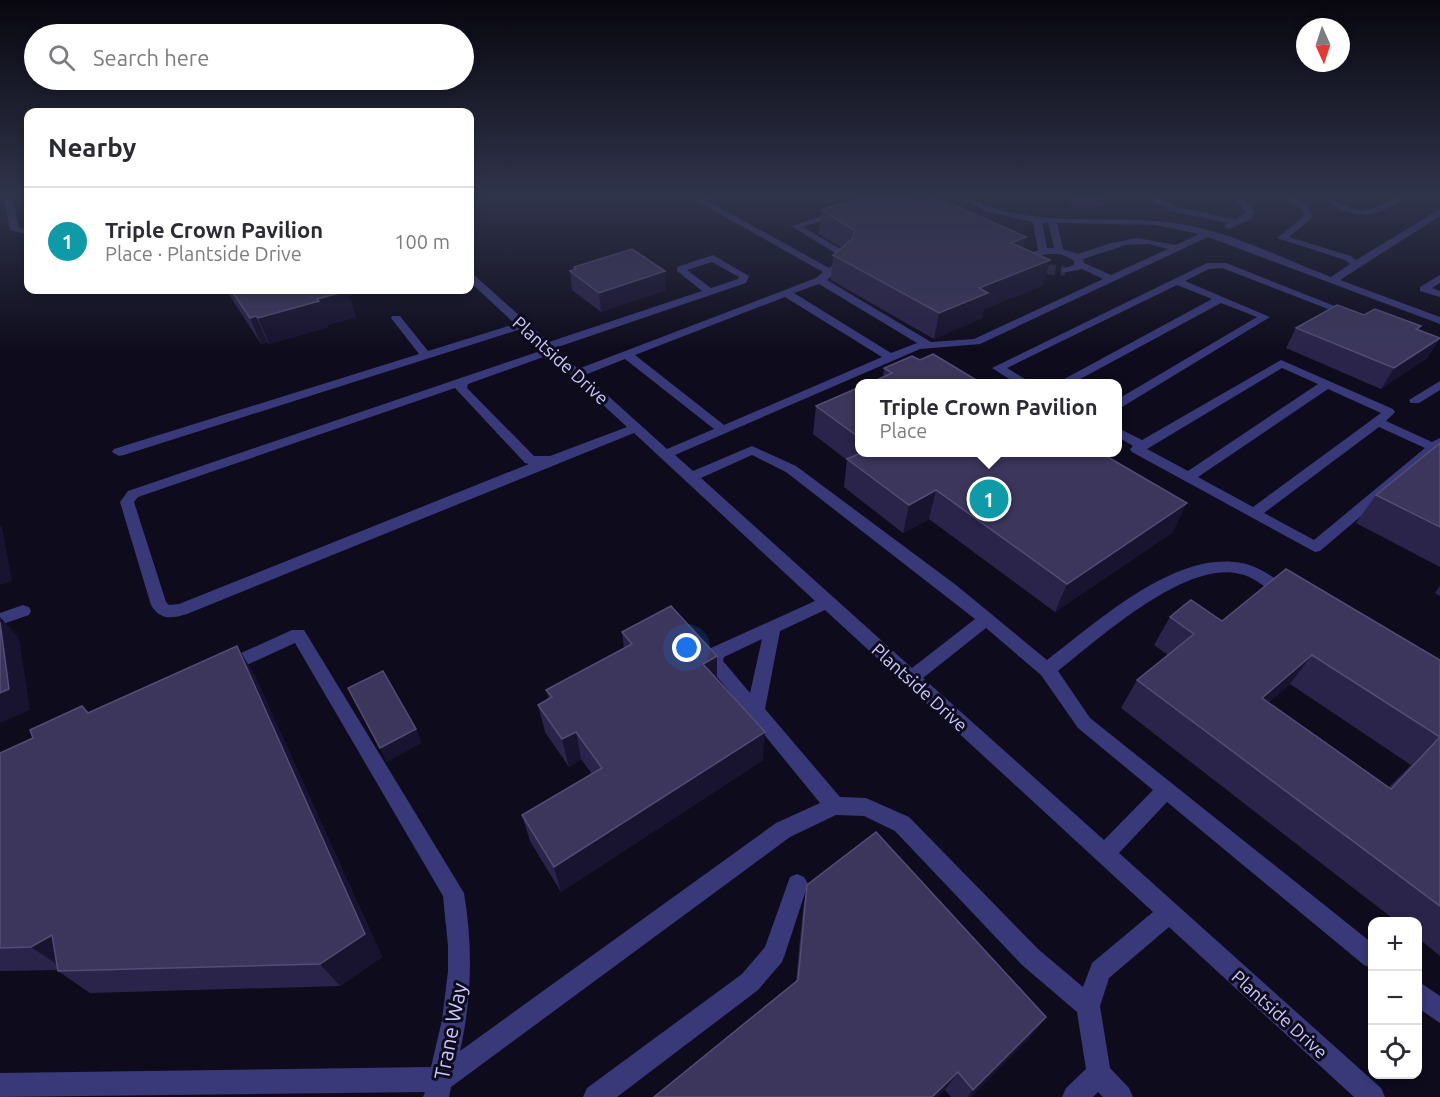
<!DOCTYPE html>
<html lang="en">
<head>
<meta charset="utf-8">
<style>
  body { margin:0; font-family:Ubuntu,sans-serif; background:#f7f7f7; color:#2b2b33 }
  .controls { position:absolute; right:18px; bottom:18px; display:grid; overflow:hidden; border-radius:12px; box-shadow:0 3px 9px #0003 }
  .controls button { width:54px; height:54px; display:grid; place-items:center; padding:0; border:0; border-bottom:2px solid #e1e1e2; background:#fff; color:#2b2b33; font:30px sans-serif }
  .compass { position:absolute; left:1296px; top:18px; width:54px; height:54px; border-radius:50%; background:#fff; box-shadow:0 3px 9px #0003; rotate:177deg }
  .you { position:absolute; left:687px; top:648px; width:21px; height:21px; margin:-15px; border:4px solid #fff; border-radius:50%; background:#1a73e8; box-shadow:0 0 0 9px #1a73e833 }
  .badge { display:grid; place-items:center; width:39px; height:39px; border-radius:50%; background:#ea580c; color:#fff; font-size:20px; font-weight:700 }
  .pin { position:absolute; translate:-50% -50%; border:3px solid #fff; box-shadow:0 2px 6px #0006 }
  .popup { position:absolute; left:855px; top:379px; width:267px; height:78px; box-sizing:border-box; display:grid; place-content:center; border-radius:12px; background:#fff; filter:drop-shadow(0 2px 4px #0005); font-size:20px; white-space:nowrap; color:#7c7c81 }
  .popup b { font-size:22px; color:#2b2b33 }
  .popup::after { content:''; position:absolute; left:50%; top:100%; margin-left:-12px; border:12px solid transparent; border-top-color:#fff }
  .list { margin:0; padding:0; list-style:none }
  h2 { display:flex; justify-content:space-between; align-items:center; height:78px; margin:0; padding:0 24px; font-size:26px }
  h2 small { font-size:20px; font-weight:400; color:#7c7c81 }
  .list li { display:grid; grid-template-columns:39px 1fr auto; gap:18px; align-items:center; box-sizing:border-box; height:108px; padding:0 24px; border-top:2px solid #e1e1e2 }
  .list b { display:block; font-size:22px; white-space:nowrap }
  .list p { margin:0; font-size:20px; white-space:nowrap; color:#7c7c81 }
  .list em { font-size:20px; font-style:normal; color:#7c7c81 }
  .icon { flex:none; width:33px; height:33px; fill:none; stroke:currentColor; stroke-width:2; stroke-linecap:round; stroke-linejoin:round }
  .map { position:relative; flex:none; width:1440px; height:1097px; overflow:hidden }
  .search { position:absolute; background:#fff; box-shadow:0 3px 9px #0003; left:24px; top:24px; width:450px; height:66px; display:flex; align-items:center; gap:15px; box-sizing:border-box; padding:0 21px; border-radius:33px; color:#7c7c81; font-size:22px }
  .panel { position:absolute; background:#fff; box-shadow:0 3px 9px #0003; left:24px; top:108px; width:450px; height:186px; border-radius:12px }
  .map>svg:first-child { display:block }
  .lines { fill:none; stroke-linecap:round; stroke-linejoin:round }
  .minor-tunnel { stroke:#2a283e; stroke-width:10; stroke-dasharray:10 5; stroke-linecap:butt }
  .minor { fill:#393879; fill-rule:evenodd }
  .wall { fill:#2b244a; fill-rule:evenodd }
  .shaded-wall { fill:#18132f }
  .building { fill:#3c365d; stroke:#534d76; stroke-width:1.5; fill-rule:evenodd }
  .labels { text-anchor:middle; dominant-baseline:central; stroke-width:6; stroke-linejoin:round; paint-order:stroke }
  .street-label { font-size:18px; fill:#ccc8fd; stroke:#0e0c1c }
  .near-street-label { font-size:21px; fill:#ccc8fd; stroke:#0e0c1c }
</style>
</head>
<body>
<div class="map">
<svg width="1440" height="1097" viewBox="0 0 1440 1097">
  <rect width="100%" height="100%" fill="#0e0c1c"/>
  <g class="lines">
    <polyline class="minor-tunnel" points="1033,261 1045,269 1065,271"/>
    <g class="minor">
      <polygon points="4,196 12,196 19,228 28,229 28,235 10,230"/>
      <path d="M707,196H721L708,201L829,268L841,258L840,256L791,226L842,210V214L803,227L849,254V261L827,280L931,342L974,339L1103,279L1082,269L1062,273V269L1074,265V261C1063,253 1052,252 1039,256L1036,263H1030V254L1038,250L1033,222L984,211L957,196C971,196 978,203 991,207C1007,213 1023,215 1040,217C1087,222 1134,216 1181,224C1231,232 1284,259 1331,277L1350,264L1345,260L1277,238L1304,216V213L1284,196C1296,196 1310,205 1313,217L1289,237L1351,256L1356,260L1440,209V216L1340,280L1440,317V324L1208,237L980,344L920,349L675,455L693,471L752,446L796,466L956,585L1047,660C1096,623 1175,550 1241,563C1260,566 1274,579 1291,588L1293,592L1291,596L1285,598C1269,593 1257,577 1240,574C1185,560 1099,639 1058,671L1090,718L1372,943V968L1364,965L1167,802L1119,853L1381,1088L1385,1097H1354L1169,927L1109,978L1100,1006L1110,1068L1129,1088L1133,1097H1103L1098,1092L1093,1097H1062L1066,1088L1086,1069L1077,1012L1022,965L895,831L864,816L836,815L790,837L451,1087L449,1097H423L425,1092L0,1097V1073L431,1067L442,1020L448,971V946L443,896L295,643L227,674L221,672L218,667L221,662L292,630H304L464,893C473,946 472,998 460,1051L776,823L820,803L705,662L711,648L815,601L634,433L187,614C171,619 160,620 151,605L120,502L128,491L543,350L521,329L124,455L119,456L112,452L114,449L419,354L391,318L392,316H400L428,351L515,324L470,282V274L474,275L549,342L702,291L677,271V267L713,255L749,276L746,283L555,348L578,369L816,278L823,272L697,201ZM1042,223H1048L1054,248H1047ZM1057,223L1156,225L1199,234L1176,245L1137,238L1111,243L1078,254L1063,249ZM1149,244L1168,249L1111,275L1084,263L1083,259L1126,245ZM712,262L739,277L738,279L711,288L687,270ZM819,284L917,343L891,353L794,293ZM785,297L882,357L724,425L635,355ZM549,355L627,427L550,456H534L467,388L468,384ZM625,359L714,429L667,449L585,375ZM455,388L525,463L529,464L179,604L169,605L166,602L134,502L138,497ZM752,455L786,472L975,619L912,668L701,478ZM825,610L1153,912L1092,963L1083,987L1038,949L909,817L866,798L840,797L765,709L780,631ZM986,628L1041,675L1078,728L1153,790L1104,840L923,678ZM762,639L750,693L723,661L724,657Z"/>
      <polygon points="1147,196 1158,196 1176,207 1236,219 1246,212 1233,196 1242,196 1255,212 1251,219 1229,229 1224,226 1228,223 1170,211"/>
      <path d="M1321,196C1336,196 1345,210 1361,211C1378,211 1389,196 1406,196C1379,220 1348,221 1321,196Z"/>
      <polygon points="1207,263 1226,263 1355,314 1346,316 1222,268 1209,269 1185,281 1270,317 1122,407 1118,408 1118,399 1257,317 1221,303 1071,384 1055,384 1212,299 1177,285 1007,368 1033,384 1017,384 992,368"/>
      <polygon points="1440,275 1440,283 1432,288 1440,291 1440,297 1420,291 1420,287"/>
      <path d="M1281,360L1393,409L1395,412L1386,421L1432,442L1440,438V449L1320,551L1315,552L1132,452L1130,449L1133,446L1118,437V428L1142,440ZM1282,368L1318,384L1188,471L1147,449ZM1328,389L1381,413L1253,507L1198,477ZM1379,427L1425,448L1314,540L1264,513Z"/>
      <polygon points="1440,381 1440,390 1419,403 1411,403 1409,400"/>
      <polygon points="23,605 29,607 31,611 29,615 0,625 0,613"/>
      <polygon points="797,874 804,877 808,884 785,954 782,962 758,990 617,1097 583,1097 587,1088 742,974 765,947 790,877"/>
      <polygon points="1418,981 1440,996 1440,1023 1418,1008"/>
    </g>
  </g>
  <g class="wall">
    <polygon points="1039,196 1106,196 1103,206 1072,207 1065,198 1038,198"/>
    <polygon points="920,202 1026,237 1023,248 1043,285 984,309 982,318 934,339 831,280 833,255 842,248 819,234 821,210"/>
    <polygon points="574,267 666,290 601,312 572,290 570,271 574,270"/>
    <polygon points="226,290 371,290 349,296 356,317 327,325 328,327 269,344 267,342 261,344"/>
    <polygon points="1364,315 1421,326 1419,330 1440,338 1427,358 1381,389 1286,348 1296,328"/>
    <polygon points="920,360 883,377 884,368"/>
    <polygon points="860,387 860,453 1173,532 1055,612 929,519 903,533 844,487 847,460 813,434 816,406"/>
    <polygon points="1440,443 1440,567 1356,523 1376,495"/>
    <polygon points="1440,586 1440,596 1435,593"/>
    <path d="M1170,617L1222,621L1440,660V956L1418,938V921H1396L1121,708L1137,680L1168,655L1154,645ZM1290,684L1411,765L1389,787L1268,703Z"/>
    <polygon points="622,632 717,656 717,679 763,760 561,892 530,841 522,815 592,774 581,759 569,767 545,732 538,705 549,699 546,690 624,648"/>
    <polygon points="254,674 382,957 340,986 90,993 58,971 58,970 0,971 0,753 88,713"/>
    <polygon points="807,885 1046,1017 1030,1037 971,1097 951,1097 945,1090 796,981 803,909"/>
  </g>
  <g class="shaded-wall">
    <polygon points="28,196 28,219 17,198"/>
    <polygon points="1026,237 1020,261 1011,243"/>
    <polygon points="1050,260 1043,285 984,309 982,318 934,339 939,313 979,288"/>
    <polygon points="665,271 666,290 601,312 599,293"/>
    <polygon points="337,290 371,290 349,296 356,317 327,325 328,327 269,344 258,318 317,299"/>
    <polygon points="256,316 267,342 261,344 250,318"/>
    <polygon points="1440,338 1427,358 1381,389 1394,368"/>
    <polygon points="936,490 929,519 903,533 909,505"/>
    <polygon points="1187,503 1173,532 1055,612 1067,584"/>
    <polygon points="0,525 2,527 12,581 0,585"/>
    <polygon points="0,617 19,638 30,710 0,723"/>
    <polygon points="237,646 254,674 382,957 340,986 320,964"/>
    <polygon points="1312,655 1290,684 1242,726 1262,698"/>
    <polygon points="717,656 717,684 703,664"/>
    <polygon points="416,729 422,743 387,762 380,748"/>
    <polygon points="576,732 581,759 569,767 562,739"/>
    <polygon points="765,732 763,760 561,892 554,867"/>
    <polygon points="52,935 64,969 31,947"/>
    <polygon points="1046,1017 1030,1037 971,1097 968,1097 973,1090"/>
    <polygon points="958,1072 945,1090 938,1097 932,1097"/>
  </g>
  <g class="building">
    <polygon points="865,196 907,196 920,202 936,197 1026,237 1011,243 1050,260 979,288 988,293 939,313 833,255 853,238 854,230 821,210"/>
    <polygon points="632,249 665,271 599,293 570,271 576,269 574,267"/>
    <polygon points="231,290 346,290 347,291 317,299 319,301 258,318 256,316 250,318"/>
    <polygon points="1337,305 1364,315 1375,309 1421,326 1416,329 1440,338 1394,368 1296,328"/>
    <polygon points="933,354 983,384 868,384 892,373 884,368 912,356 920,360"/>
    <polygon points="860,387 860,438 816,406"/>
    <polygon points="1440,443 1440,527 1376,495"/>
    <polygon points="861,453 1101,453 1187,503 1067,584 936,490 909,505 847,459"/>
    <path d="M1286,569L1440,660V906L1137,680L1194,634L1170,617L1183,606L1191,600L1222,621ZM1312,655L1440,737L1391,789L1262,698Z"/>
    <polygon points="671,606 717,656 703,664 765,732 554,867 522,815 602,768 576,732 562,739 538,705 552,697 546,690 632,644 622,632"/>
    <polygon points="0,622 9,689 0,693"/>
    <polygon points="237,646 365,934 320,964 58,971 52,935 31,947 0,948 0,753 33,738 30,730 82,706 88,713"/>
    <polygon points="383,671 416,729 380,748 348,688"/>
    <polygon points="876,832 1046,1017 973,1090 958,1072 932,1097 654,1097 798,980 807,885"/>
  </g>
  <linearGradient id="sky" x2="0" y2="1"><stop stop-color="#08070f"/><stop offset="0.56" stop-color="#30344b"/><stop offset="1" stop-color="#30344b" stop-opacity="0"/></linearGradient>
  <rect width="1440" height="350" fill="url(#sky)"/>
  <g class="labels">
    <g class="street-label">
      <text transform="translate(561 360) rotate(42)">Plantside Drive</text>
      <text transform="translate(920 687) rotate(42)">Plantside Drive</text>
      <text transform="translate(1280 1014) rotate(42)">Plantside Drive</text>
    </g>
    <g class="near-street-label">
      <text transform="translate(450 1031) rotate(-79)">Trane Way</text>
    </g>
  </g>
</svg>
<div class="controls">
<button>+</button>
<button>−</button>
<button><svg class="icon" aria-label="locate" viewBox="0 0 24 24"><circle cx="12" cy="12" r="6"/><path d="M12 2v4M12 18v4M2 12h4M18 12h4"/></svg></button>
</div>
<svg class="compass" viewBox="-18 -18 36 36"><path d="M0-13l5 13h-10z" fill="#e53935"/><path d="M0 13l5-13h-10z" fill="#7c7c81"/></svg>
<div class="you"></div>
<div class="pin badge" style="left:989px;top:499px;background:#0f9aa8">1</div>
<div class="popup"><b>Triple Crown Pavilion</b>Place</div>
<div class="search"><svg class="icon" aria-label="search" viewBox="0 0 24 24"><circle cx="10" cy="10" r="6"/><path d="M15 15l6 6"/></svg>Search here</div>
<section class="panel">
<h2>Nearby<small></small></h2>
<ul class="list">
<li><span class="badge" style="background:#0f9aa8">1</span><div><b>Triple Crown Pavilion</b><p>Place · Plantside Drive</p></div><em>100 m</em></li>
</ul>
</section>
</div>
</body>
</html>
